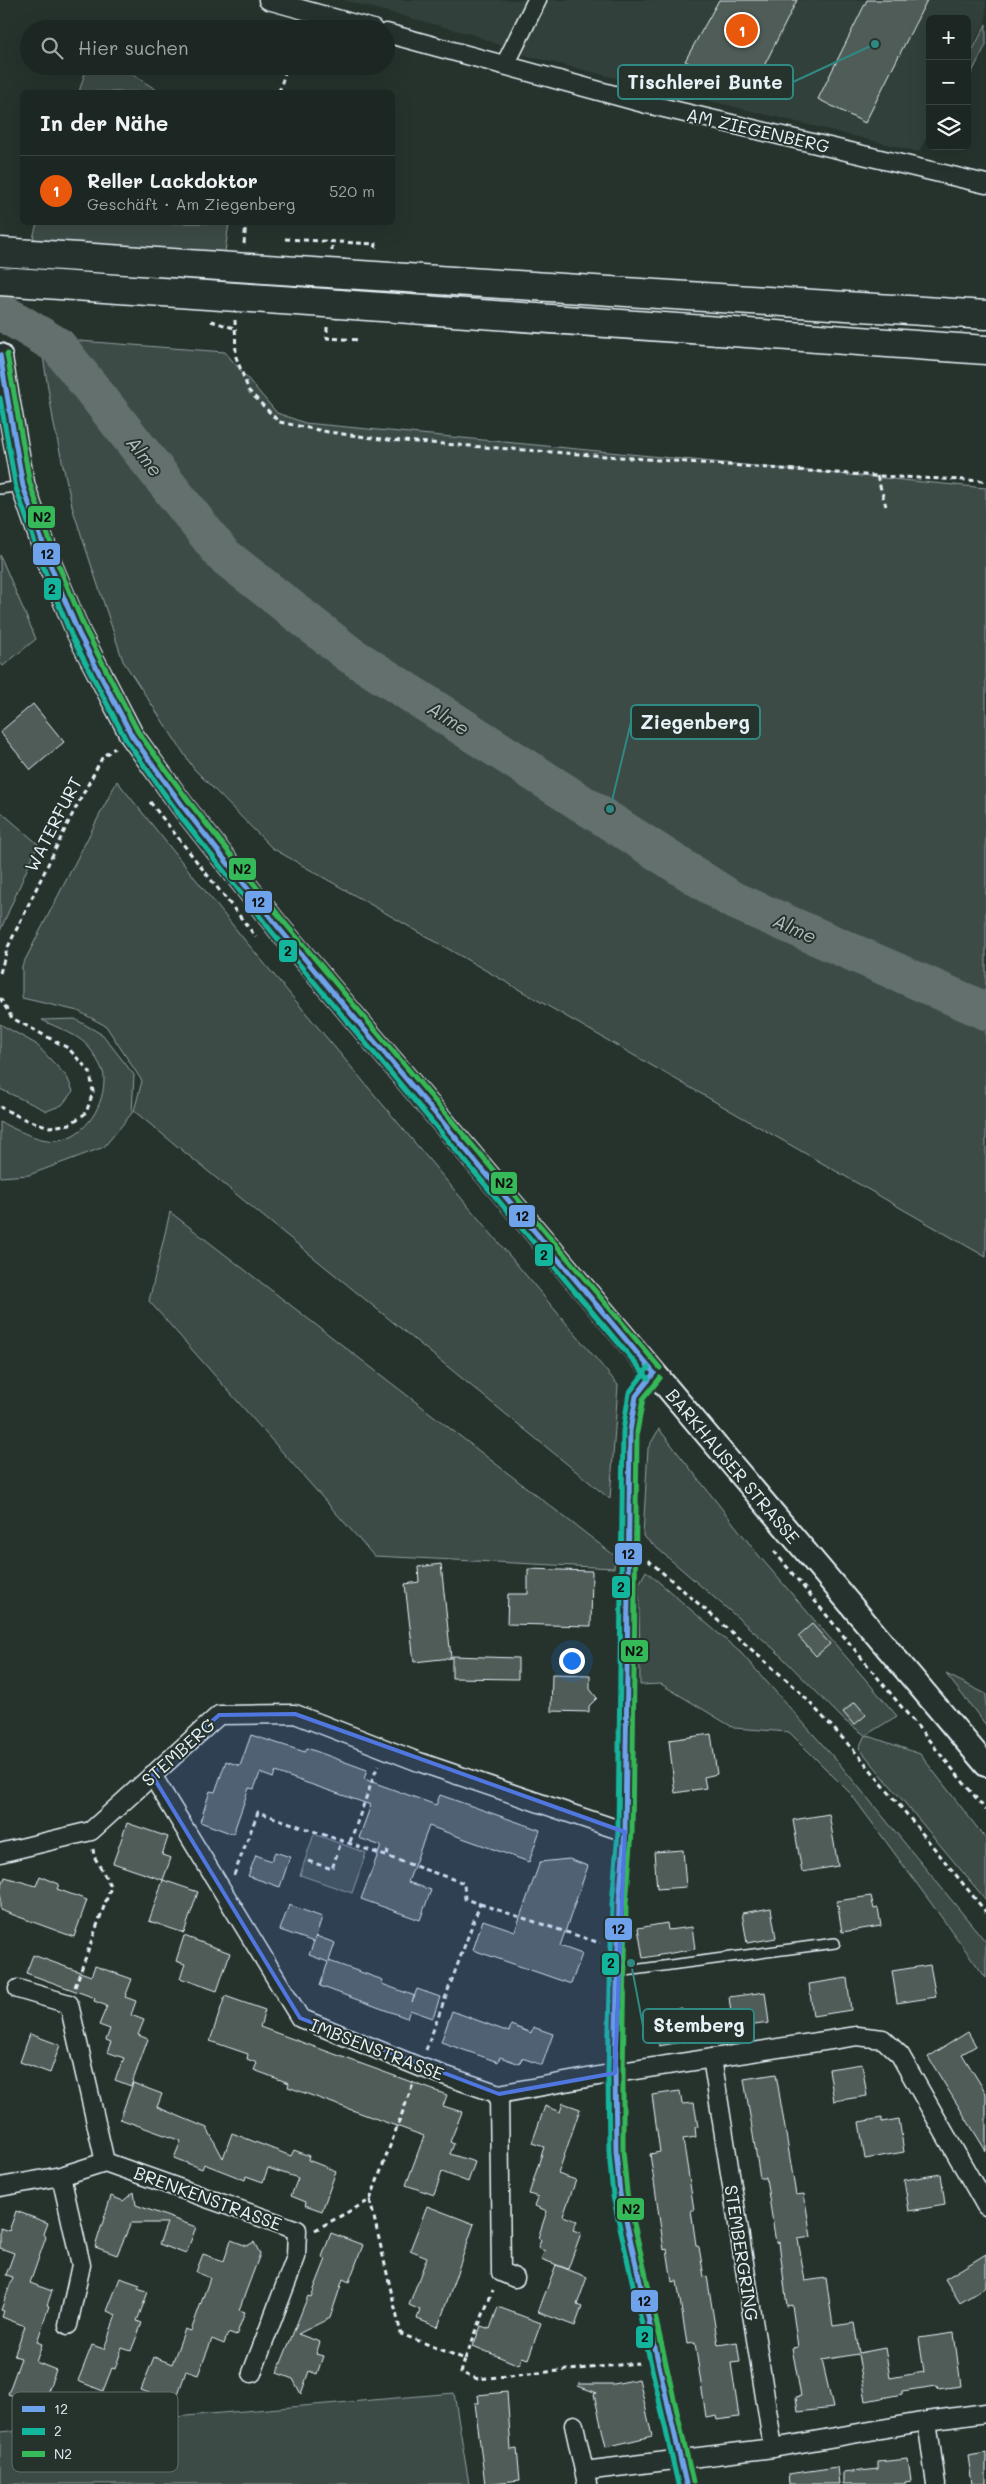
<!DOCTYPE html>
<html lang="de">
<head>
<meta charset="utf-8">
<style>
  body { margin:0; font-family:Mali,sans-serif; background:#29322f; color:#f1f3f6 }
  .controls { position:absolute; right:15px; top:15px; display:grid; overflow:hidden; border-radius:8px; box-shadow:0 5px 20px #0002 }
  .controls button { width:45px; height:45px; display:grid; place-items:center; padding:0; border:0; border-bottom:1px solid #3a4340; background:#1c2622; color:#f1f3f6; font:25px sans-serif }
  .you { position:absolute; left:571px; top:1660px; width:18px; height:18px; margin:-12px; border:4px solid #fff; border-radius:50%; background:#1a73e8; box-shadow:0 0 0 8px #1a73e833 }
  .badge { display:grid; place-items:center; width:32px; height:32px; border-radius:50%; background:#ea580c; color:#fff; font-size:16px; font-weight:700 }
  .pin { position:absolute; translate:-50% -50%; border:2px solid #fff; box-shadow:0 1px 5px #0006 }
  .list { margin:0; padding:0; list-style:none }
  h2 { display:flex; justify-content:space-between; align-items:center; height:65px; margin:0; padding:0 20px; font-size:21px }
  h2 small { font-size:16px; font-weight:400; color:#a0a5a5 }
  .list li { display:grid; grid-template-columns:32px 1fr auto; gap:15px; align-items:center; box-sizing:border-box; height:70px; padding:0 20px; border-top:1px solid #3a4340 }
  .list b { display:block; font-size:19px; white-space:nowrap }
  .list p { margin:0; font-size:16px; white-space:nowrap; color:#a0a5a5 }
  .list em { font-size:16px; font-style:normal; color:#a0a5a5 }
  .icon { flex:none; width:28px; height:28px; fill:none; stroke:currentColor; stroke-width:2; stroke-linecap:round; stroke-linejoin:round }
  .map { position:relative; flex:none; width:986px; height:2484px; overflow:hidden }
  .search { position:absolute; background:#1c2622; box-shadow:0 5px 20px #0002; left:20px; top:20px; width:375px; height:55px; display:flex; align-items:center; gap:12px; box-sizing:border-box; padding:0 18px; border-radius:28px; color:#a0a5a5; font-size:19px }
  .panel { position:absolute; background:#1c2622; box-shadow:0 5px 20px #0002; left:20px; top:90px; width:375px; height:135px; border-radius:8px }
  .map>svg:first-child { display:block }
  .built { fill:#333f3a }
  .green { fill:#3e4b47; stroke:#939ea0 }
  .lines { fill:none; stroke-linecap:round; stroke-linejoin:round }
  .river { stroke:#636f6d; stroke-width:38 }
  .building { fill:#505c59; stroke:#e8f1f8 }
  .service-casing { stroke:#e8f1f8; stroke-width:12 }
  .minor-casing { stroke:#e8f1f8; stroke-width:21 }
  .tertiary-casing { stroke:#e8f1f8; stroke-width:26 }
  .motorway-casing { stroke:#e8f1f8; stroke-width:31 }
  .path { stroke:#e8f1f8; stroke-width:3; stroke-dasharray:5 4; stroke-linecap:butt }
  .service { stroke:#26332d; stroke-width:9 }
  .minor { stroke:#26332d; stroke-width:18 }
  .tertiary { stroke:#26332d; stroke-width:22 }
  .motorway { stroke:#26332d; stroke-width:28 }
  .motorway-bridge-casing { stroke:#e8f1f8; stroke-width:31; stroke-linecap:butt }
  .motorway-bridge { stroke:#26332d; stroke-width:28 }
  .bus-1-casing { stroke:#26332d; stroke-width:9 }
  .bus-2-casing { stroke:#26332d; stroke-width:9 }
  .bus-3-casing { stroke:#26332d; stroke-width:9 }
  .bus-1 { stroke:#6ea3eb; stroke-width:5 }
  .bus-2 { stroke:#13b59c; stroke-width:5 }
  .bus-3 { stroke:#36b959; stroke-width:5 }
  .marked { fill:#5077e0; fill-opacity:0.2; stroke:#5077e0; stroke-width:4; stroke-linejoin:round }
  .labels { text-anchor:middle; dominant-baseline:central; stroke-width:4; stroke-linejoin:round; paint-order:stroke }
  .street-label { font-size:18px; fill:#e8f1f8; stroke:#26332d }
  .water-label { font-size:19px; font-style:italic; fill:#b3bdc0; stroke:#26332d }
  .key { fill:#26332d; stroke:#606c6a; stroke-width:1 }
  .key-label { font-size:14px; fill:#e8f1f8 }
  .leader { fill:none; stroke:#308883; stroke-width:2 }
  .callout-dot { fill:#308883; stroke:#26332d; stroke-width:2 }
  .callout { fill:#26332d; stroke:#308883; stroke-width:2 }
  .callout-label { font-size:19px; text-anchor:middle; font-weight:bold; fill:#e8f1f8 }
  .line-badge { stroke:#26332d; stroke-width:2 }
  .pale-badge-label { font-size:14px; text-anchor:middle; font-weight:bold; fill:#111 }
</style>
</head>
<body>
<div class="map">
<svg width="986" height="2484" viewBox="0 0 986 2484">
  <rect width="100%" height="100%" fill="#26332d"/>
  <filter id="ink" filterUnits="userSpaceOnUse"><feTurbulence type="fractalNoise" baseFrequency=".02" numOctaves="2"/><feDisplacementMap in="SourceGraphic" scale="10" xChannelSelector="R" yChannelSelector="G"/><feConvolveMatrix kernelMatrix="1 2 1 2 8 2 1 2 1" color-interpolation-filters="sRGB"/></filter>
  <g filter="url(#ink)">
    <polygon class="built" points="343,0 986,0 986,20 967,57 967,19 930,19 930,131 919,152 527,56 474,35"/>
    <g class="green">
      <polygon points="986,24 986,45 967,82 967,61"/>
      <polygon points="87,66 119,66 160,92 79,92"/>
      <polygon points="37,223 229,223 217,309 33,238"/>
      <polygon points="40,338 225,352 277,413 305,423 986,488 986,1257 272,848 194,769 123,661 73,510 54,425"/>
      <polygon points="0,555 36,639 3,666 0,662"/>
      <polygon points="117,781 243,938 618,1385 610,1499 134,1111 142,1081 106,1026 78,1011 22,998 22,966"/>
      <polygon points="0,811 38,844 0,931"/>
      <path d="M75,1019L103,1035L134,1075L132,1113L104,1147L29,1175L0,1177V1122C15,1129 41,1143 58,1140C87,1136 105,1104 104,1077C104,1070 95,1056 91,1050C81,1035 57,1028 42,1020Z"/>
      <polygon points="0,1024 36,1044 67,1077 73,1091 62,1105 47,1111 0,1089"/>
      <polygon points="170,1212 615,1556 614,1568 374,1556 149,1301"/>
      <polygon points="659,1429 760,1557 897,1716 866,1735 920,1754 986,1839 986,1900 859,1748 865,1735 845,1721 775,1650 643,1536 648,1448"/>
      <polygon points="646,1571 741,1653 838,1762 986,1942 986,1978 851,1794 789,1732 734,1728 661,1684 640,1685 639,1584"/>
      <polygon points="946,1674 986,1694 986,1725"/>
      <polygon points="314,1834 366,1853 352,1893 300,1875"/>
      <polygon points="454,2393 469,2484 0,2484 0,2432"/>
    </g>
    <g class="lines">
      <polyline class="river" points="0,311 58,346 223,555 349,654 731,899 986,1011"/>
    </g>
    <g class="building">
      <polygon points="719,0 797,0 750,94 685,61"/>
      <polygon points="867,0 927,0 865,123 818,99"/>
      <polygon points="33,704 64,742 31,770 0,732"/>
      <polygon points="441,1564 451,1658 414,1662 405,1584 419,1582 418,1567"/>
      <polygon points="528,1569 592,1571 591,1626 507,1624 508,1594 528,1594"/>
      <polygon points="812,1624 830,1644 816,1656 798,1636"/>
      <polygon points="452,1656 518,1658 518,1679 452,1678"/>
      <polygon points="552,1674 590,1675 590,1689 597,1698 589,1706 589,1712 551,1711"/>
      <polygon points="855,1702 866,1715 854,1725 843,1712"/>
      <polygon points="711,1734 717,1774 704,1777 706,1788 675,1793 669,1740"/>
      <polygon points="251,1735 305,1752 307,1748 367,1770 364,1779 436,1805 440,1795 540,1830 529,1862 429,1826 408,1882 431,1890 420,1920 361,1899 381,1846 359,1838 371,1805 275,1772 273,1778 260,1773 254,1789 249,1788 233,1834 200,1822 210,1791 215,1792 226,1761 240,1766"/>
      <polygon points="829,1814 838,1866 802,1872 793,1820"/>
      <polygon points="127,1823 168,1837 162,1855 171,1858 163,1880 198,1892 184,1933 149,1921 163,1880 113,1863"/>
      <polygon points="683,1850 686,1887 657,1889 654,1852"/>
      <polygon points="275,1852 290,1857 280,1887 248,1876 256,1855 271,1861"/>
      <polygon points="569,1859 588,1866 560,1946 582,1954 571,1984 473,1950 483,1920 515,1931 540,1862"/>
      <polygon points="40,1876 59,1884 57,1889 87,1900 74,1937 0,1910 0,1891 5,1877 36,1886"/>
      <polygon points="871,1896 874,1909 878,1908 881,1926 842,1932 837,1901"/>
      <polygon points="289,1905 322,1917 314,1942 280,1930"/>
      <polygon points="771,1908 776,1938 747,1943 742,1913"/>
      <polygon points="667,1923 668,1930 692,1927 695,1949 643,1958 638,1928"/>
      <polygon points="184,1936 230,1953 217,1991 180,1978 185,1964 176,1961"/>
      <polygon points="316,1936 335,1943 329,1961 383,1980 382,1984 415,1996 412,2002 417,1989 440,1997 433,2018 410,2010 407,2018 320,1986 328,1962 309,1955"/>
      <polygon points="33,1955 91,1976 95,1966 132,1979 125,1997 136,2001 131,2015 144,2020 138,2035 148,2039 131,2086 115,2080 124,2058 107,2052 111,2042 106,2040 110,2029 99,2025 107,2006 94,2001 95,1998 26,1973"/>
      <polygon points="930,1965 936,1997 897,2003 892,1971"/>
      <polygon points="847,1978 851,2010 813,2016 809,1984"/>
      <polygon points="765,1992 769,2023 733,2028 729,1997"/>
      <polygon points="225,1996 265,2010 260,2027 447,2095 443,2106 462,2112 450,2142 454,2144 450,2154 475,2162 468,2182 442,2172 434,2195 406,2185 424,2136 288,2087 289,2083 254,2070 257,2063 247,2059 248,2054 210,2041"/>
      <polygon points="682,2008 687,2041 659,2046 654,2013"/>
      <polygon points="452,2011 509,2032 511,2025 531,2033 533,2027 553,2034 542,2065 522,2058 520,2064 500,2057 498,2062 441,2042"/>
      <polygon points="968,2032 976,2046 962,2054 986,2093 986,2151 928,2057"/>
      <polygon points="30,2034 60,2045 50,2073 20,2062"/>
      <polygon points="862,2064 867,2096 834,2101 829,2069"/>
      <polygon points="776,2074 796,2195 804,2194 811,2237 798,2239 805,2281 826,2278 833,2326 854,2323 859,2353 885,2348 890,2378 924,2372 919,2338 954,2333 961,2386 938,2389 937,2386 902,2391 902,2394 866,2401 858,2354 822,2360 833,2408 798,2412 796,2397 801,2396 792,2348 798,2347 792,2305 787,2306 779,2242 776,2243 766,2178 760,2178 744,2079"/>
      <polygon points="133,2083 162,2094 157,2107 207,2128 223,2158 232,2133 291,2156 294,2150 309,2156 308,2160 336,2171 322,2211 305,2205 306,2202 291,2196 298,2178 268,2168 263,2182 246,2176 245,2180 204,2164 202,2169 174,2158 181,2141 120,2119"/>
      <polygon points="680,2091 682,2104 694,2103 698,2127 695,2127 696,2137 683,2139 694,2210 691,2210 696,2245 699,2247 704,2277 707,2276 718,2345 737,2342 740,2362 731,2363 739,2417 717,2420 716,2415 706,2417 695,2343 687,2344 677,2281 672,2282 667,2249 664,2250 650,2154 660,2152 652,2095"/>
      <polygon points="563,2103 580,2109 558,2174 576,2180 563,2216 577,2221 573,2230 581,2233 568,2269 541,2259 545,2251 538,2248 541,2240 538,2238 547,2211 535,2206 538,2197 529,2194 544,2147 532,2143 545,2106 560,2112"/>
      <polygon points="882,2118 882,2122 899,2119 904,2152 865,2159 859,2122"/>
      <polygon points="941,2174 945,2205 909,2211 904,2180"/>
      <polygon points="134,2192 136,2205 196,2227 186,2254 159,2244 167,2223 131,2223 117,2255 95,2247 111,2196 123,2201"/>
      <polygon points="427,2206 474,2224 438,2327 417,2319 420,2310 409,2305 427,2257 410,2250"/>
      <polygon points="16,2211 48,2223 44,2234 46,2237 30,2283 52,2291 47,2305 49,2306 37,2342 42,2344 36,2362 56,2370 44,2401 37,2405 8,2394 21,2358 14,2356 25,2326 2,2317 4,2311 1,2310 13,2277 6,2275 14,2253 0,2248 0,2228 9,2231"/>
      <polygon points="331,2233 363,2245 349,2282 343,2279 330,2318 298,2334 320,2342 316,2354 323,2356 317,2374 309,2371 301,2394 293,2379 277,2373 308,2296 311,2297 326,2259 322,2257"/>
      <polygon points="231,2240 247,2246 254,2242 260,2254 239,2310 245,2312 236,2336 228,2333 224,2344 212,2339 198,2375 186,2371 175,2403 141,2390 154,2357 172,2364 185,2329 191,2331 210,2278 196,2272 203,2254 224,2261"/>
      <polygon points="986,2254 986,2287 960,2303 945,2279"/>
      <polygon points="556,2265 587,2277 577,2305 582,2307 575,2326 538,2312"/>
      <polygon points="120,2278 140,2285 138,2288 148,2292 137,2321 142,2323 131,2351 122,2348 115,2369 112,2368 103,2391 78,2381 92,2345 104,2349 116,2315 107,2311"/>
      <polygon points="498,2307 541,2323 528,2359 522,2357 519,2365 473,2346 481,2326 490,2329"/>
      <polygon points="639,2379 652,2436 606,2447 594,2394 597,2393 578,2386 579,2384 614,2384"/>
      <polygon points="507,2392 511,2450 517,2449 520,2480 485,2484 475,2403 479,2403 478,2395"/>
      <polygon points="986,2453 986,2484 972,2484 968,2456"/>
      <polygon points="908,2459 911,2481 905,2482 905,2484 843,2484 843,2473 878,2469 878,2462"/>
      <polygon points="837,2467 839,2484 789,2484 788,2474"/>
    </g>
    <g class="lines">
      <g class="service-casing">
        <g id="service">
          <polyline points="0,489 22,486"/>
          <polyline points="618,1972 835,1943"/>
        </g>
      </g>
      <g class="minor-casing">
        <g id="minor">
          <polyline points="268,0 373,29"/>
          <polyline points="386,33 647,104 986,184"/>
          <polyline points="505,65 537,0"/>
          <polyline points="654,1373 636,1396 630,1431 625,1832 619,1904 615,2073 616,2151 620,2194 686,2484"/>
          <polyline points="152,1775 300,2018 420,2067 499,2094 615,2073 857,2036 883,2039 900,2055 986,2206"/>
          <polyline points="0,1853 91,1831 219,1715 295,1714 419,1762 625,1832"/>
          <polyline points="18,1989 69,2004 105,2162"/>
          <polyline points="712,2058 773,2448"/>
          <polyline points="499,2094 501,2272 515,2278"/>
          <polyline points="61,2176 81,2265 68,2325"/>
          <polyline points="0,2187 61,2176 105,2162 297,2230 296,2257 252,2373"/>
          <polyline points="927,2421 936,2484"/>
          <polyline points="574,2425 587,2484"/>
          <polyline points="584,2471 773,2448 927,2421 986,2413"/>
        </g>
      </g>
      <g class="tertiary-casing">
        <polyline id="tertiary" points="0,355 23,486 51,567 79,634 132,736 184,808 278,927 986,1765"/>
      </g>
      <g class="motorway-casing">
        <g id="motorway">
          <polyline points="344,274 986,315"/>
          <polyline points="339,304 986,350"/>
        </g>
      </g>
      <g class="path">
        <polyline points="279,92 287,66"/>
        <polyline points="285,239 376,244 375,249"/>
        <polyline points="244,244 246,222"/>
        <polyline points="332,251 332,241"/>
        <polyline points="235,320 236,357 249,391 279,422 328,432 389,440 877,476 986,481"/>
        <polyline points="211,321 234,328"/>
        <polyline points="327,327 327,338 361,340"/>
        <polyline points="877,476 886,506"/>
        <polyline points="150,802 256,937"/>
        <polyline points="0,973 7,949 70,819 103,756 115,748"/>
        <polyline points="0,998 12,1018 68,1048 90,1072 93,1092 86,1113 70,1124 50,1127 24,1119 0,1107"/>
        <polyline points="774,1551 986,1810"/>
        <polyline points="648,1560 797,1689 861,1758 986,1912"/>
        <polyline points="350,1842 378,1765"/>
        <polyline points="387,1855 388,1850"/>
        <polyline points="308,1861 332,1869 342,1839"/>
        <polyline points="234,1875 258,1812 464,1883 465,1899 480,1904 426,2050"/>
        <polyline points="480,1904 600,1943"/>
        <polyline points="75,1987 111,1887 94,1856 93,1849"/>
        <polyline points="370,2200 401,2334 465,2359 461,2373 478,2379 639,2363"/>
        <polyline points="315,2230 370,2200 413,2084"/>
        <polyline points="465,2359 493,2290"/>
      </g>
      <use href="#service" class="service"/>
      <use href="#minor" class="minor"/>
      <use href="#tertiary" class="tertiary"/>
      <use href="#motorway" class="motorway"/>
      <g class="motorway-bridge-casing">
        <g id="motorway-bridge">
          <polyline points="0,252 344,274"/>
          <polyline points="0,281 339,304"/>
        </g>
      </g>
      <use href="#motorway-bridge" class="motorway-bridge"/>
      <g class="bus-1-casing">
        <g id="bus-1">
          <polyline points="0,355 23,486 51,567 79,634 132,736 184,808 278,927 654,1373"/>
          <polyline points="654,1373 636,1396 630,1431 625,1832 619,1904 615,2073 616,2151 620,2194 686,2484"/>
        </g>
      </g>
      <g class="bus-2-casing">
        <g id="bus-2">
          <polyline points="0,398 16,488 44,569 72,637 126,740 178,813 272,932 648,1378"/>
          <polyline points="648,1368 629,1393 623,1431 618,1832 612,1904 608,2073 609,2151 613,2196 678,2484"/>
        </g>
      </g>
      <g class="bus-3-casing">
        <g id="bus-3">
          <polyline points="7,354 30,484 58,564 86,631 138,732 190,803 284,922 660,1368"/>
          <polyline points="660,1378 643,1399 637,1432 632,1832 626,1904 623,2073 623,2151 627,2193 693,2482"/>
        </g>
      </g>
      <use href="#bus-1" class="bus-1"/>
      <use href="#bus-2" class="bus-2"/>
      <use href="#bus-3" class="bus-3"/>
    </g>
  </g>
  <path class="marked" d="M295,1714L625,1832L615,2073L499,2094L300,2018L152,1775L219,1715Z"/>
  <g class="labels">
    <g class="street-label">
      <text transform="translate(758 130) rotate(13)">AM ZIEGENBERG</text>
      <text transform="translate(53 824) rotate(-63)">WATERFURT</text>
      <text transform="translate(733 1466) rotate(50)">BARKHAUSER STRASSE</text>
      <text transform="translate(178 1752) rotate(-42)">STEMBERG</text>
      <text transform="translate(377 2049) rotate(21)">IMBSENSTRASSE</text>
      <text transform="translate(208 2198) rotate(20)">BRENKENSTRASSE</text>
      <text transform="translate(742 2253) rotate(81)">STEMBERGRING</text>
    </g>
    <g class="water-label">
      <text transform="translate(145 456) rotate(52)">Alme</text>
      <text transform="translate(449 718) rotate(33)">Alme</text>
      <text transform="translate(795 928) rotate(24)">Alme</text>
    </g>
  </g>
  <rect x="12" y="2392" width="166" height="80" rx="8" class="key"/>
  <rect x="22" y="2406" width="23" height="6" fill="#6ea3eb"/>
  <rect x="22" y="2428" width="23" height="7" fill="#13b59c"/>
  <rect x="22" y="2451" width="23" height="6" fill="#36b959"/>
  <g class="key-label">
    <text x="54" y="2414">12</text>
    <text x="54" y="2436">2</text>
    <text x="54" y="2459">N2</text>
  </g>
  <path class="leader" d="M875 44L793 82M610 809L631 722M631 1963L643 2026"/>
  <g class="callout-dot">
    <circle cx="875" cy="44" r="5"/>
    <circle cx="610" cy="809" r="5"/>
    <circle cx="631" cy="1963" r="5"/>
  </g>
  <g class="callout">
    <rect x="618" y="65" width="175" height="34" rx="5"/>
    <rect x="631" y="705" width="129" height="34" rx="5"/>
    <rect x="643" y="2009" width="111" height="34" rx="5"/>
  </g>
  <g class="callout-label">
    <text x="705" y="89">Tischlerei Bunte</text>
    <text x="695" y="729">Ziegenberg</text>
    <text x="699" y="2032">Stemberg</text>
  </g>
  <g class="line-badge">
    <rect x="27" y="505" width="29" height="24" rx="5" fill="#36b959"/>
    <rect x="32" y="542" width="29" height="24" rx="5" fill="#6ea3eb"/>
    <rect x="43" y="577" width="19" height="24" rx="5" fill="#13b59c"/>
    <rect x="228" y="857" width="29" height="24" rx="5" fill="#36b959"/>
    <rect x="244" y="890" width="29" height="24" rx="5" fill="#6ea3eb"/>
    <rect x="278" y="939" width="20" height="24" rx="5" fill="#13b59c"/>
    <rect x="490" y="1171" width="28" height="24" rx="5" fill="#36b959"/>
    <rect x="508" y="1204" width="28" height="24" rx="5" fill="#6ea3eb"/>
    <rect x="534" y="1243" width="20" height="24" rx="5" fill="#13b59c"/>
    <rect x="614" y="1542" width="29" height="24" rx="5" fill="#6ea3eb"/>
    <rect x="611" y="1575" width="20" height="24" rx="5" fill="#13b59c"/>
    <rect x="620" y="1639" width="29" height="24" rx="5" fill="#36b959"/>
    <rect x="604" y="1917" width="29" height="24" rx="5" fill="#6ea3eb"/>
    <rect x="601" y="1952" width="19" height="24" rx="5" fill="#13b59c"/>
    <rect x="616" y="2197" width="29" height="24" rx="5" fill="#36b959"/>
    <rect x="630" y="2289" width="29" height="24" rx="5" fill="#6ea3eb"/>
    <rect x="635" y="2325" width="19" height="24" rx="5" fill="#13b59c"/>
  </g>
  <g class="pale-badge-label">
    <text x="42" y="522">N2</text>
    <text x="47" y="559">12</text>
    <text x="52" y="594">2</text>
    <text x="242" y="874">N2</text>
    <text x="258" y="907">12</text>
    <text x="288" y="956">2</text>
    <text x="504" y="1188">N2</text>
    <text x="522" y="1221">12</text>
    <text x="544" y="1260">2</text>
    <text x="628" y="1559">12</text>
    <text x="621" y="1592">2</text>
    <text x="634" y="1656">N2</text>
    <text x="618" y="1934">12</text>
    <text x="611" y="1968">2</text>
    <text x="631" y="2214">N2</text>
    <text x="644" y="2306">12</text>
    <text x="645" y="2342">2</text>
  </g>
</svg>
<div class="controls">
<button>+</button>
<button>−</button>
<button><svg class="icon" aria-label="layers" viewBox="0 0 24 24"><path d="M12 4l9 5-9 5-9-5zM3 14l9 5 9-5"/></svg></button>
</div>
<div class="you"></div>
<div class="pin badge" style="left:742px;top:30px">1</div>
<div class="search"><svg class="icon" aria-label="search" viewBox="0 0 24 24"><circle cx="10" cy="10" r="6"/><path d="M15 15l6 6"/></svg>Hier suchen</div>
<section class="panel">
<h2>In der Nähe<small></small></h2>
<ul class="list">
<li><span class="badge">1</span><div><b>Reller Lackdoktor</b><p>Geschäft · Am Ziegenberg</p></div><em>520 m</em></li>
</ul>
</section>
</div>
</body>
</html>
